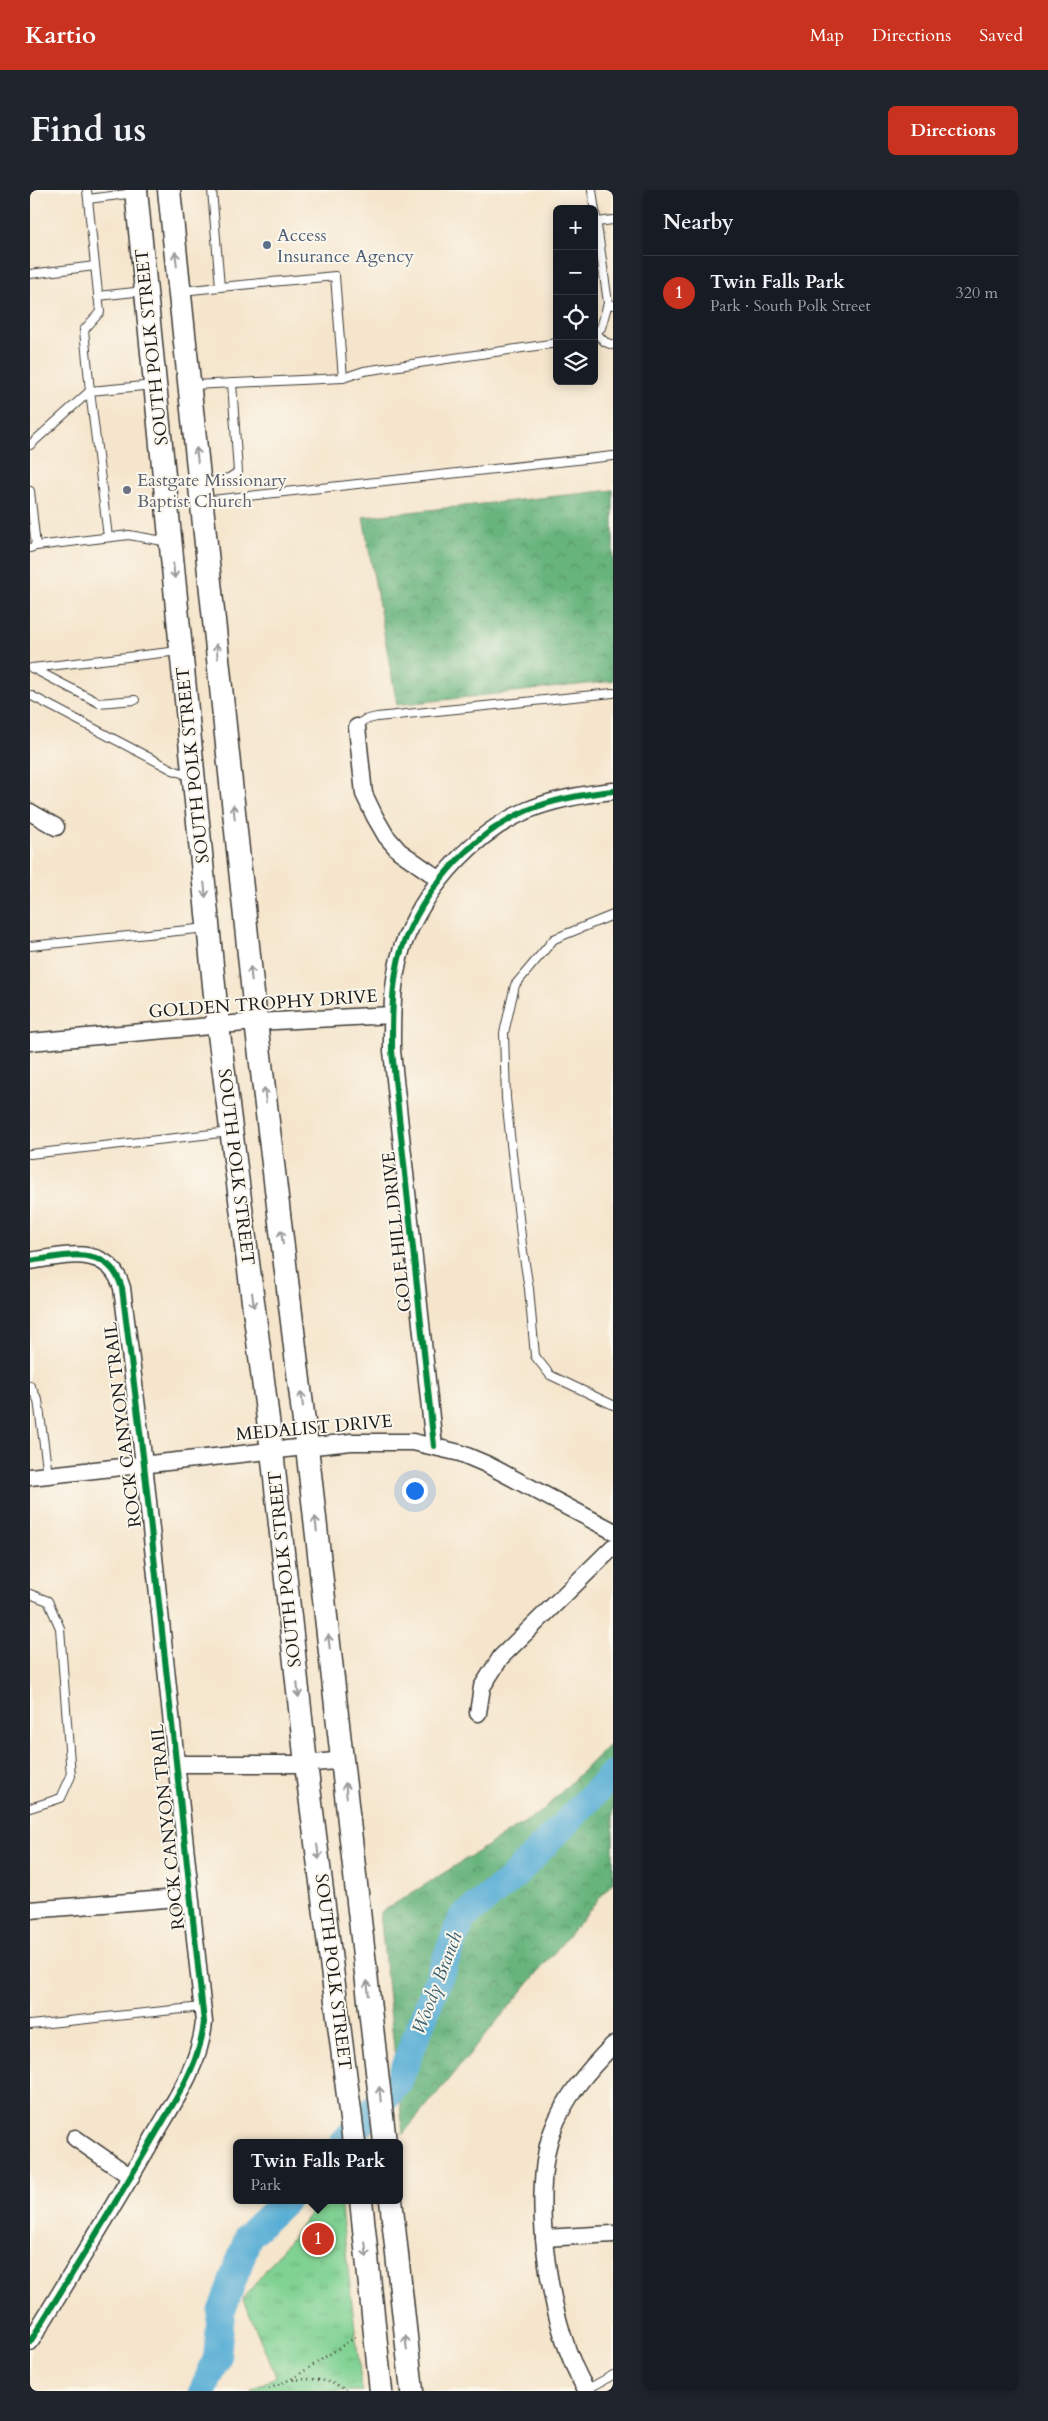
<!DOCTYPE html>
<html lang="en">
<head>
<meta charset="utf-8">
<style>
  body { margin:0; font-family:Cardo,serif; background:#20242c; color:#f1f3f6 }
  .controls { position:absolute; right:15px; top:15px; display:grid; overflow:hidden; border-radius:8px; box-shadow:0 2px 12px #0003 }
  .controls button { width:45px; height:45px; display:grid; place-items:center; padding:0; border:0; border-bottom:1px solid #363941; background:#171b24; color:#f1f3f6; font:25px sans-serif }
  .you { position:absolute; left:384px; top:1300px; width:18px; height:18px; margin:-12px; border:4px solid #fff; border-radius:50%; background:#1a73e8; box-shadow:0 0 0 8px #1a73e833 }
  .badge { display:grid; place-items:center; width:32px; height:32px; border-radius:50%; background:#c8321e; color:#fff; font-size:16px; font-weight:700 }
  .pin { position:absolute; translate:-50% -50%; border:2px solid #fff; box-shadow:0 1px 5px #0006 }
  .popup { position:absolute; left:203px; top:1949px; width:170px; height:65px; box-sizing:border-box; display:grid; place-content:center; border-radius:8px; background:#171b24; filter:drop-shadow(0 1px 4px #0005); font-size:16px; white-space:nowrap; color:#9ea1a6 }
  .popup b { font-size:19px; color:#f1f3f6 }
  .popup::after { content:''; position:absolute; left:50%; top:100%; margin-left:-10px; border:10px solid transparent; border-top-color:#171b24 }
  .list { margin:0; padding:0; list-style:none }
  h2 { display:flex; justify-content:space-between; align-items:center; height:65px; margin:0; padding:0 20px; font-size:21px }
  h2 small { font-size:16px; font-weight:400; color:#9ea1a6 }
  .list li { display:grid; grid-template-columns:32px 1fr auto; gap:15px; align-items:center; box-sizing:border-box; height:75px; padding:0 20px; border-top:1px solid #363941 }
  .list b { display:block; font-size:19px; white-space:nowrap }
  .list p { margin:0; font-size:16px; white-space:nowrap; color:#9ea1a6 }
  .list em { font-size:16px; font-style:normal; color:#9ea1a6 }
  .icon { flex:none; width:28px; height:28px; fill:none; stroke:currentColor; stroke-width:2; stroke-linecap:round; stroke-linejoin:round }
  .map { position:relative; flex:none; width:583px; height:2201px; overflow:hidden; border-radius:8px }
  header { display:flex; align-items:center; gap:30px; box-sizing:border-box; height:70px; padding:0 25px; background:#c8321e; color:#fff }
  header strong { font-size:24px }
  nav { display:flex; gap:28px; margin-inline-start:auto; font-size:18px }
  .intro { display:flex; align-items:center; justify-content:space-between; box-sizing:border-box; height:120px; padding:0 30px }
  h1 { margin:0; font-size:35px }
  .button { padding:12px 22px; border-radius:8px; background:#c8321e; color:#fff; font-size:18px; font-weight:700 }
  main { display:flex; gap:30px; padding:0 30px }
  aside { flex:1; background:#171b24; border-radius:8px; box-shadow:0 2px 12px #0003 }
  .map>svg:first-child { display:block }
  .forest { fill:url(#forest-crowns); stroke:#42684c }
  .park { fill:url(#park-tufts); stroke:#4e7758 }
  .lines { fill:none; stroke-linecap:round; stroke-linejoin:round }
  .river { stroke:#59aed5; stroke-width:28 }
  .service-casing { stroke:#3d3a36; stroke-width:10 }
  .minor-casing { stroke:#3d3a36; stroke-width:19 }
  .secondary-casing { stroke:#3d3a36; stroke-width:25 }
  .path { stroke:#3d3a36; stroke-width:2.5; stroke-dasharray:1 4; stroke-linecap:butt }
  .service { stroke:#fff; stroke-width:8 }
  .minor { stroke:#fff; stroke-width:16 }
  .secondary { stroke:#fff; stroke-width:22 }
  .cycleway-casing { stroke:#fbf7ec; stroke-width:9 }
  .cycleway { stroke:#00873e; stroke-width:6 }
  .oneway { stroke:#999 }
  .service-dot { fill:#5c6f8a; stroke:#fbf7ec; stroke-width:2 }
  .worship-dot { fill:#6b7280; stroke:#fbf7ec; stroke-width:2 }
  .labels { text-anchor:middle; dominant-baseline:central; stroke-width:4; stroke-linejoin:round; paint-order:stroke }
  .service-label { font-size:18px; fill:#4e5e75; stroke:#fbf7ec; text-anchor:start }
  .street-label { font-size:18px; fill:#1c1c1c; stroke:#fbf7ec }
  .worship-label { font-size:18px; fill:#5b616d; stroke:#fbf7ec; text-anchor:start }
  .water-label { font-size:19px; font-style:italic; fill:#375e6f; stroke:#fbf7ec }
</style>
</head>
<body>
<header>
<strong>Kartio</strong>
<nav><a>Map</a><a>Directions</a><a>Saved</a></nav>
</header>
<div class="intro"><h1>Find us</h1><a class="button">Directions</a></div>
<main>
<div class="map">
<svg width="583" height="2201" viewBox="0 0 583 2201">
  <defs>
    <pattern id="forest-crowns" width="20" height="18" patternUnits="userSpaceOnUse" patternTransform="scale(1.25)"><rect width="20" height="18" fill="#68b47d"/><path d="M2 6a3 3 0 1 1 6 0M12 15a3 3 0 1 1 6 0" fill="none" stroke="#559266"/></pattern>
    <pattern id="park-tufts" width="24" height="20" patternUnits="userSpaceOnUse" patternTransform="scale(1.25)"><rect width="24" height="20" fill="#80d293"/><path d="M3 7l-1-3M5 7V3M7 7l1-3M15 17l-1-3M17 17v-4M19 17l1-3" fill="none" stroke="#6eb47e"/></pattern>
  </defs>
  <rect width="100%" height="100%" fill="#fbf7ec"/>
  <filter id="ink" filterUnits="userSpaceOnUse"><feTurbulence type="fractalNoise" baseFrequency=".02" numOctaves="2"/><feDisplacementMap in="SourceGraphic" scale="10" xChannelSelector="R" yChannelSelector="G"/><feConvolveMatrix kernelMatrix="1 2 1 2 8 2 1 2 1" color-interpolation-filters="sRGB"/></filter>
  <filter id="wash" filterUnits="userSpaceOnUse"><feTurbulence type="fractalNoise" baseFrequency=".0096" numOctaves="4" result="noise"/><feDisplacementMap in="SourceGraphic" scale="20" xChannelSelector="R" yChannelSelector="G"/><feGaussianBlur stdDeviation="1.12" result="paint"/><feColorMatrix in="noise" values="0 0 0 0 0 0 0 0 0 0 0 0 0 0 0 0 0 1.4 0 .05"/><feComposite in="paint" operator="in"/></filter>
  <g filter="url(#wash)">
    <rect width="100%" height="100%" fill="#f5e5cc"/>
    <g class="forest">
      <polygon points="583,300 583,491 367,515 333,327"/>
      <polygon points="583,1551 583,1692 373,1944 350,1723 511,1622"/>
    </g>
    <polygon class="park" points="291,2010 310,2010 332,2201 220,2201 246,2186 213,2109"/>
    <g class="lines">
      <g class="river">
        <polyline points="313,1953 368,1893 432,1728 479,1691 583,1584"/>
        <polyline points="173,2201 187,2168 191,2123 219,2045 256,2010"/>
      </g>
    </g>
  </g>
  <g filter="url(#ink)">
    <g class="lines">
      <g class="service-casing">
        <g id="service">
          <polyline points="57,0 70,122 54,140 60,201 124,195"/>
          <polyline points="562,0 578,113 583,115"/>
          <polyline points="58,9 105,3"/>
          <polyline points="567,32 583,30"/>
          <polyline points="0,84 65,76"/>
          <polyline points="190,97 305,86 313,188"/>
          <polyline points="152,101 190,97 182,0"/>
          <polyline points="68,106 114,101"/>
          <polyline points="566,143 575,152 583,155"/>
          <polyline points="564,144 571,138 578,113"/>
          <polyline points="162,195 313,188 334,181 527,153"/>
          <polyline points="0,255 60,201 78,347"/>
          <polyline points="172,294 199,288 208,282 202,193"/>
          <polyline points="0,301 6,356"/>
          <polyline points="172,311 583,266"/>
          <polyline points="0,358 6,356 99,345 139,352"/>
          <polyline points="2,478 149,461"/>
          <polyline points="2,478 69,513 105,510"/>
          <polyline points="0,505 143,580 160,586"/>
          <polyline points="327,537 334,530 347,527 583,503"/>
          <polyline points="583,725 524,749 485,795 474,843 476,908 492,1055 499,1099 505,1166 520,1185 583,1215"/>
          <polyline points="0,756 177,738"/>
          <polyline points="0,964 200,942"/>
          <polyline points="0,1196 8,1210 18,1285"/>
          <polyline points="0,1404 18,1411 30,1438 41,1586 31,1608 0,1618"/>
          <polyline points="0,1835 172,1817"/>
          <polyline points="556,2200 583,2185"/>
        </g>
      </g>
      <g class="minor-casing">
        <g id="minor">
          <polyline points="327,537 334,604 345,627 356,646 369,661 409,689"/>
          <polyline points="0,622 26,637"/>
          <polyline points="0,852 226,832 362,825"/>
          <path d="M0,1071C35,1066 79,1053 92,1098L114,1274L174,1832C170,1876 143,1913 122,1950C83,2018 41,2085 0,2152"/>
          <path d="M404,1256L362,861C362,824 361,780 377,745C400,693 445,642 498,620C525,609 555,604 583,601"/>
          <polyline points="0,1287 321,1252 383,1252 430,1263 456,1274 583,1341"/>
          <polyline points="448,1523 452,1497 471,1467 583,1357"/>
          <polyline points="147,1574 276,1574 313,1570"/>
          <polyline points="0,1720 160,1707"/>
          <polyline points="45,1948 101,1987"/>
          <polyline points="514,2048 583,2044"/>
          <path d="M557,2201C520,2143 499,2007 522,1942C534,1908 558,1880 583,1855"/>
        </g>
      </g>
      <g class="secondary-casing">
        <g id="secondary">
          <polyline points="106,0 188,836 242,1261 276,1574 324,1953"/>
          <polyline points="139,0 226,832 277,1257 355,1953"/>
          <polyline points="331,2010 351,2201"/>
          <polyline points="361,2010 382,2201"/>
        </g>
      </g>
      <g class="path">
        <path d="M263,2190C283,2188 300,2189 317,2201"/>
        <polyline points="239,2199 265,2187 327,2146"/>
      </g>
      <use href="#service" class="service"/>
      <use href="#minor" class="minor"/>
      <use href="#secondary" class="secondary"/>
      <g class="cycleway-casing">
        <g id="cycleway">
          <path d="M0,1071C35,1066 79,1053 92,1098L114,1274L174,1832C170,1876 143,1913 122,1950C83,2018 41,2085 0,2152"/>
          <path d="M404,1256L362,861C362,824 361,780 377,745C400,693 445,642 498,620C525,609 555,604 583,601"/>
        </g>
      </g>
      <use href="#cycleway" class="cycleway"/>
    </g>
    <defs><path id="oneway-shaft" d="M-6 0H5M1.5-3L5.5 0L1.5 3" fill="none" stroke-width="1.6" stroke-linecap="round" stroke-linejoin="round" transform="scale(1.25)"/></defs>
    <g class="oneway">
      <use href="#oneway-shaft" transform="translate(146 69) rotate(-96)"/>
      <use href="#oneway-shaft" transform="translate(167 265) rotate(-96)"/>
      <use href="#oneway-shaft" transform="translate(144 381) rotate(84)"/>
      <use href="#oneway-shaft" transform="translate(187 461) rotate(-96)"/>
      <use href="#oneway-shaft" transform="translate(204 622) rotate(-96)"/>
      <use href="#oneway-shaft" transform="translate(175 700) rotate(84)"/>
      <use href="#oneway-shaft" transform="translate(221 784) rotate(-96)"/>
      <use href="#oneway-shaft" transform="translate(235 905) rotate(-97)"/>
      <use href="#oneway-shaft" transform="translate(252 1047) rotate(-97)"/>
      <use href="#oneway-shaft" transform="translate(223 1110) rotate(83)"/>
      <use href="#oneway-shaft" transform="translate(272 1209) rotate(-97)"/>
      <use href="#oneway-shaft" transform="translate(286 1334) rotate(-96)"/>
      <use href="#oneway-shaft" transform="translate(299 1452) rotate(-96)"/>
      <use href="#oneway-shaft" transform="translate(268 1500) rotate(84)"/>
      <use href="#oneway-shaft" transform="translate(316 1600) rotate(-96)"/>
      <use href="#oneway-shaft" transform="translate(288 1662) rotate(83)"/>
      <use href="#oneway-shaft" transform="translate(338 1798) rotate(-96)"/>
      <use href="#oneway-shaft" transform="translate(350 1904) rotate(-96)"/>
      <use href="#oneway-shaft" transform="translate(336 2060) rotate(84)"/>
      <use href="#oneway-shaft" transform="translate(376 2153) rotate(-96)"/>
    </g>
  </g>
  <circle class="service-dot" cx="237" cy="55" r="5"/>
  <circle class="worship-dot" cx="97" cy="300" r="5"/>
  <g class="labels">
    <g class="service-label">
      <text x="247" y="45">Access<tspan x="247" dy="21">Insurance Agency</tspan></text>
    </g>
    <g class="street-label">
      <text transform="translate(122 157) rotate(-96)">SOUTH POLK STREET</text>
      <text transform="translate(163 575) rotate(-96)">SOUTH POLK STREET</text>
      <text transform="translate(233 814) rotate(-4)">GOLDEN TROPHY DRIVE</text>
      <text transform="translate(206 977) rotate(83)">SOUTH POLK STREET</text>
      <text transform="translate(367 1042) rotate(-96)">GOLF HILL DRIVE</text>
      <text transform="translate(93 1235) rotate(-97)">ROCK CANYON TRAIL</text>
      <text transform="translate(284 1238) rotate(-5)">MEDALIST DRIVE</text>
      <text transform="translate(255 1379) rotate(-96)">SOUTH POLK STREET</text>
      <text transform="translate(138 1637) rotate(-96)">ROCK CANYON TRAIL</text>
      <text transform="translate(303 1782) rotate(83)">SOUTH POLK STREET</text>
    </g>
    <g class="worship-label">
      <text x="107" y="290">Eastgate Missionary<tspan x="107" dy="21">Baptist Church</tspan></text>
    </g>
    <g class="water-label">
      <text transform="translate(407 1793) rotate(-69)">Woody Branch</text>
    </g>
  </g>
</svg>
<div class="controls">
<button>+</button>
<button>−</button>
<button><svg class="icon" aria-label="locate" viewBox="0 0 24 24"><circle cx="12" cy="12" r="6"/><path d="M12 2v4M12 18v4M2 12h4M18 12h4"/></svg></button>
<button><svg class="icon" aria-label="layers" viewBox="0 0 24 24"><path d="M12 4l9 5-9 5-9-5zM3 14l9 5 9-5"/></svg></button>
</div>
<div class="you"></div>
<div class="pin badge" style="left:288px;top:2049px">1</div>
<div class="popup"><b>Twin Falls Park</b>Park</div>
</div>
<aside>
<h2>Nearby<small></small></h2>
<ul class="list">
<li><span class="badge">1</span><div><b>Twin Falls Park</b><p>Park · South Polk Street</p></div><em>320 m</em></li>
</ul>
</aside>
</main>
</body>
</html>
